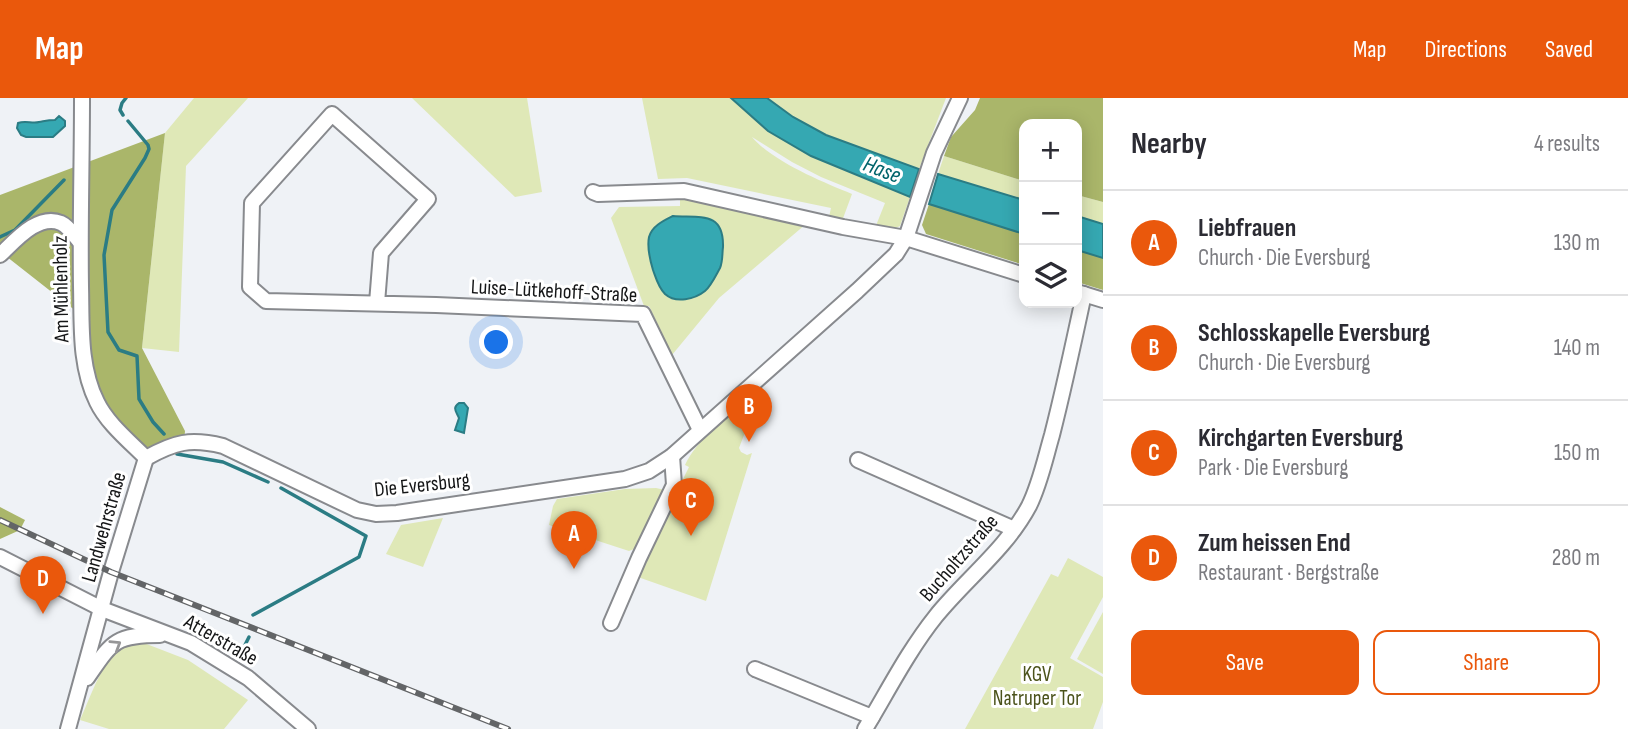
<!DOCTYPE html>
<html lang="en">
<head>
<meta charset="utf-8">
<style>
  body { margin:0; font-family:"Sofia Sans Condensed",sans-serif; background:#f7f7f7; color:#2b2b33 }
  .controls { position:absolute; right:21px; top:21px; display:grid; overflow:hidden; border-radius:14px; box-shadow:0 4px 18px #0003 }
  .controls button { width:63px; height:63px; display:grid; place-items:center; padding:0; border:0; border-bottom:2px solid #e1e1e2; background:#fff; color:#2b2b33; font:35px sans-serif }
  .you { position:absolute; left:497px; top:245px; width:24px; height:24px; margin:-18px; border:5px solid #fff; border-radius:50%; background:#1a73e8; box-shadow:0 0 0 10px #1a73e833 }
  .badge { display:grid; place-items:center; width:46px; height:46px; border-radius:50%; background:#ea580c; color:#fff; font-size:23px; font-weight:700 }
  .pin { position:absolute; translate:-50% -58px; filter:drop-shadow(0 2px 4px #0008) }
  .pin::after { content:''; position:absolute; top:37px; width:24px; height:21px; background:inherit; clip-path:polygon(0 0,100% 0,50% 100%) }
  .list { margin:0; padding:0; list-style:none }
  h2 { display:flex; justify-content:space-between; align-items:center; height:91px; margin:0; padding:0 28px; font-size:30px }
  h2 small { font-size:23px; font-weight:400; color:#7c7c81 }
  .list li { display:grid; grid-template-columns:46px 1fr auto; gap:21px; align-items:center; box-sizing:border-box; height:105px; padding:0 28px; border-top:2px solid #e1e1e2 }
  .list b { display:block; font-size:26px; white-space:nowrap }
  .list p { margin:0; font-size:23px; white-space:nowrap; color:#7c7c81 }
  .list em { font-size:23px; font-style:normal; color:#7c7c81 }
  .actions { display:flex; gap:14px; padding:21px 28px }
  .actions a { flex:1; padding:16px 0; border:2px solid #ea580c; border-radius:14px; text-align:center; font-size:24px; color:#ea580c }
  .actions .main { background:#ea580c; color:#fff }
  .icon { flex:none; width:38px; height:38px; fill:none; stroke:currentColor; stroke-width:2; stroke-linecap:round; stroke-linejoin:round }
  .map { position:relative; flex:none; width:1103px; height:631px; overflow:hidden }
  header { display:flex; align-items:center; gap:42px; box-sizing:border-box; height:98px; padding:0 35px; background:#ea580c; color:#fff }
  header strong { font-size:33px }
  nav { display:flex; gap:38px; margin-inline-start:auto; font-size:24px }
  main { display:flex }
  aside { flex:1; background:#fff }
  .map>svg:first-child { display:block }
  .green { fill:#dfe8b7 }
  .forest { fill:#aab66a }
  .water { fill:#35a8b2; stroke:#2b7c84; stroke-width:2 }
  .lines { fill:none; stroke-linecap:round; stroke-linejoin:round }
  .stream { stroke:#2b7c84; stroke-width:3.5 }
  .minor-casing { stroke:#888a8e; stroke-width:18 }
  .minor { stroke:#fff; stroke-width:14 }
  .rail-casing { stroke:#636567; stroke-width:6 }
  .rail { stroke:#fff; stroke-width:3.5; stroke-dasharray:10; stroke-linecap:butt }
  .oneway { stroke:#969697 }
  .labels { text-anchor:middle; dominant-baseline:central; stroke-width:6; stroke-linejoin:round; paint-order:stroke }
  .street-label { font-size:21px; fill:#151617; stroke:#fff }
  .park-label { font-size:21px; fill:#4b531b; stroke:#fff }
  .water-label { font-size:23px; font-style:italic; fill:#00646b; stroke:#fff }
</style>
</head>
<body>
<header>
<strong>Map</strong>
<nav><a>Map</a><a>Directions</a><a>Saved</a></nav>
</header>
<main>
<div class="map">
<svg width="1103" height="631" viewBox="0 0 1103 631">
  <rect width="100%" height="100%" fill="#eff2f6"/>
  <g class="green">
    <polygon points="194,0 248,0 186,68 179,254 142,250 165,35"/>
    <polygon points="412,0 527,0 542,94 515,99"/>
    <path d="M642,0H731L768,33L811,58L910,99L900,128L892,132L875,130L885,105L821,79L792,64L752,39C772,63 822,84 852,96L842,123L829,119L831,110L687,80L658,81Z"/>
    <polygon points="767,0 946,0 919,71 826,37 793,19"/>
    <polygon points="944,58 1024,83 1024,102 938,76"/>
    <polygon points="1077,97 1103,104 1103,126 1077,118"/>
    <polygon points="680,99 806,126 719,200 672,257 649,208 644,208 611,120 619,109 680,108"/>
    <path d="M744,307L755,319L749,324L739,350L741,354L747,357L752,355L706,503L635,478L689,369L685,367C697,342 722,322 744,307Z"/>
    <polygon points="656,390 665,392 639,449 629,453 549,427 553,408 557,401 625,391"/>
    <polygon points="443,420 423,469 386,456 401,427"/>
    <polygon points="1068,460 1103,479 1103,499 1070,560 1103,579 1103,604 1093,631 965,631 1051,476 1058,479"/>
    <polygon points="1103,514 1103,576 1077,561"/>
    <path d="M144,545L188,562L248,602L224,631H109L80,622C90,601 104,555 127,547C132,546 139,546 144,545Z"/>
  </g>
  <g class="forest">
    <polygon points="980,0 1103,0 1103,104 1077,97 1077,26 1024,26 1024,83 944,58 951,39 975,12"/>
    <polygon points="165,35 142,250 185,333 184,344 146,360 98,306 81,217 2,155 0,157 0,97"/>
    <polygon points="929,106 1024,136 1024,167 926,136 922,127"/>
    <polygon points="1077,152 1103,160 1103,192 1077,184"/>
    <polygon points="0,409 25,422 20,432 0,441"/>
  </g>
  <g class="water">
    <polygon points="731,0 767,0 793,19 826,37 919,71 910,99 811,58 768,33"/>
    <path d="M59,18L65,23V28L53,39H26L21,37L17,30L18,25C26,22 32,26 39,24C45,23 48,22 55,22Z"/>
    <polygon points="938,76 1024,102 1024,136 929,106"/>
    <path d="M673,118C700,120 724,113 723,149C722,156 723,163 720,170C716,177 711,188 705,193C695,201 676,206 665,196C658,189 656,180 653,172C650,162 647,149 649,139C652,128 663,123 673,118Z"/>
    <polygon points="1077,118 1103,126 1103,160 1077,152"/>
    <path d="M459,305H464L468,310L464,335L455,332L459,320C456,313 452,310 459,305Z"/>
  </g>
  <g class="lines">
    <g class="stream">
      <polyline points="123,17 120,12 122,5 126,0"/>
      <polyline points="128,23 148,47 149,51 145,60 112,112 104,157 108,234 119,252 137,258 139,301 153,324 164,336"/>
      <polyline points="0,139 15,132 64,82"/>
      <polyline points="177,356 223,364 268,384"/>
      <polyline points="253,517 359,459 366,438 281,390"/>
      <polyline points="241,555 249,539"/>
    </g>
    <g class="minor-casing">
      <g id="minor">
        <path d="M82,0C82,63 80,125 81,188C82,226 79,268 97,304C107,325 129,343 146,360"/>
        <polyline points="593,94 598,96 684,93 843,129 906,140 1024,177"/>
        <path d="M0,157C15,143 38,115 61,125C68,128 75,138 80,144"/>
        <polyline points="1077,194 1103,202"/>
        <polyline points="377,205 381,155 428,101 332,16 252,105 250,189 266,203 436,207 643,216 700,332"/>
        <path d="M146,360C175,344 190,340 223,348L357,412L376,416L397,415L625,381L649,373L672,358L857,193L896,156L906,140L934,55L960,0"/>
        <polyline points="858,362 1014,431"/>
        <polyline points="0,459 102,511 191,545 248,580 308,631"/>
        <polyline points="611,525 639,460 674,387 672,358"/>
        <polyline points="755,571 872,619"/>
        <path d="M87,580C112,544 114,537 160,537"/>
        <polyline points="68,631 111,474 146,360"/>
        <path d="M865,631C888,593 908,553 936,518C966,481 1006,451 1029,408C1040,386 1045,361 1052,337C1064,290 1074,243 1084,196"/>
      </g>
    </g>
    <use href="#minor" class="minor"/>
    <g class="rail-casing">
      <polyline id="rail" points="0,422 111,474 508,631"/>
    </g>
    <use href="#rail" class="rail"/>
  </g>
  <defs><path id="oneway-chevron" d="M-2-3.5L2.5 0L-2 3.5" fill="none" stroke-width="1.6" stroke-linecap="round" stroke-linejoin="round" transform="scale(1.75)"/></defs>
  <use class="oneway" href="#oneway-chevron" transform="translate(116 547) rotate(-32)"/>
  <g class="labels">
    <g class="street-label">
      <text transform="translate(61 191) rotate(-91)">Am Mühlenholz</text>
      <text transform="translate(554 193) rotate(3)">Luise-Lütkehoff-Straße</text>
      <text transform="translate(422 387) rotate(-6)">Die Eversburg</text>
      <text transform="translate(104 429) rotate(-74)">Landwehrstraße</text>
      <text transform="translate(959 460) rotate(-49)">Bucholtzstraße</text>
      <text transform="translate(221 542) rotate(30)">Atterstraße</text>
    </g>
    <g class="park-label">
      <text x="1037" y="576">KGV<tspan x="1037" dy="24">Natruper Tor</tspan></text>
    </g>
    <g class="water-label">
      <text transform="translate(882 72) rotate(21)">Hase</text>
    </g>
  </g>
</svg>
<div class="controls">
<button>+</button>
<button>−</button>
<button><svg class="icon" aria-label="layers" viewBox="0 0 24 24"><path d="M12 4l9 5-9 5-9-5zM3 14l9 5 9-5"/></svg></button>
</div>
<div class="you"></div>
<div class="pin badge" style="left:574px;top:471px">A</div>
<div class="pin badge" style="left:749px;top:344px">B</div>
<div class="pin badge" style="left:691px;top:438px">C</div>
<div class="pin badge" style="left:43px;top:516px">D</div>
</div>
<aside>
<h2>Nearby<small>4 results</small></h2>
<ul class="list">
<li><span class="badge">A</span><div><b>Liebfrauen</b><p>Church · Die Eversburg</p></div><em>130 m</em></li>
<li><span class="badge">B</span><div><b>Schlosskapelle Eversburg</b><p>Church · Die Eversburg</p></div><em>140 m</em></li>
<li><span class="badge">C</span><div><b>Kirchgarten Eversburg</b><p>Park · Die Eversburg</p></div><em>150 m</em></li>
<li><span class="badge">D</span><div><b>Zum heissen End</b><p>Restaurant · Bergstraße</p></div><em>280 m</em></li>
</ul>
<div class="actions"><a class="main">Save</a><a>Share</a></div>
</aside>
</main>
</body>
</html>
